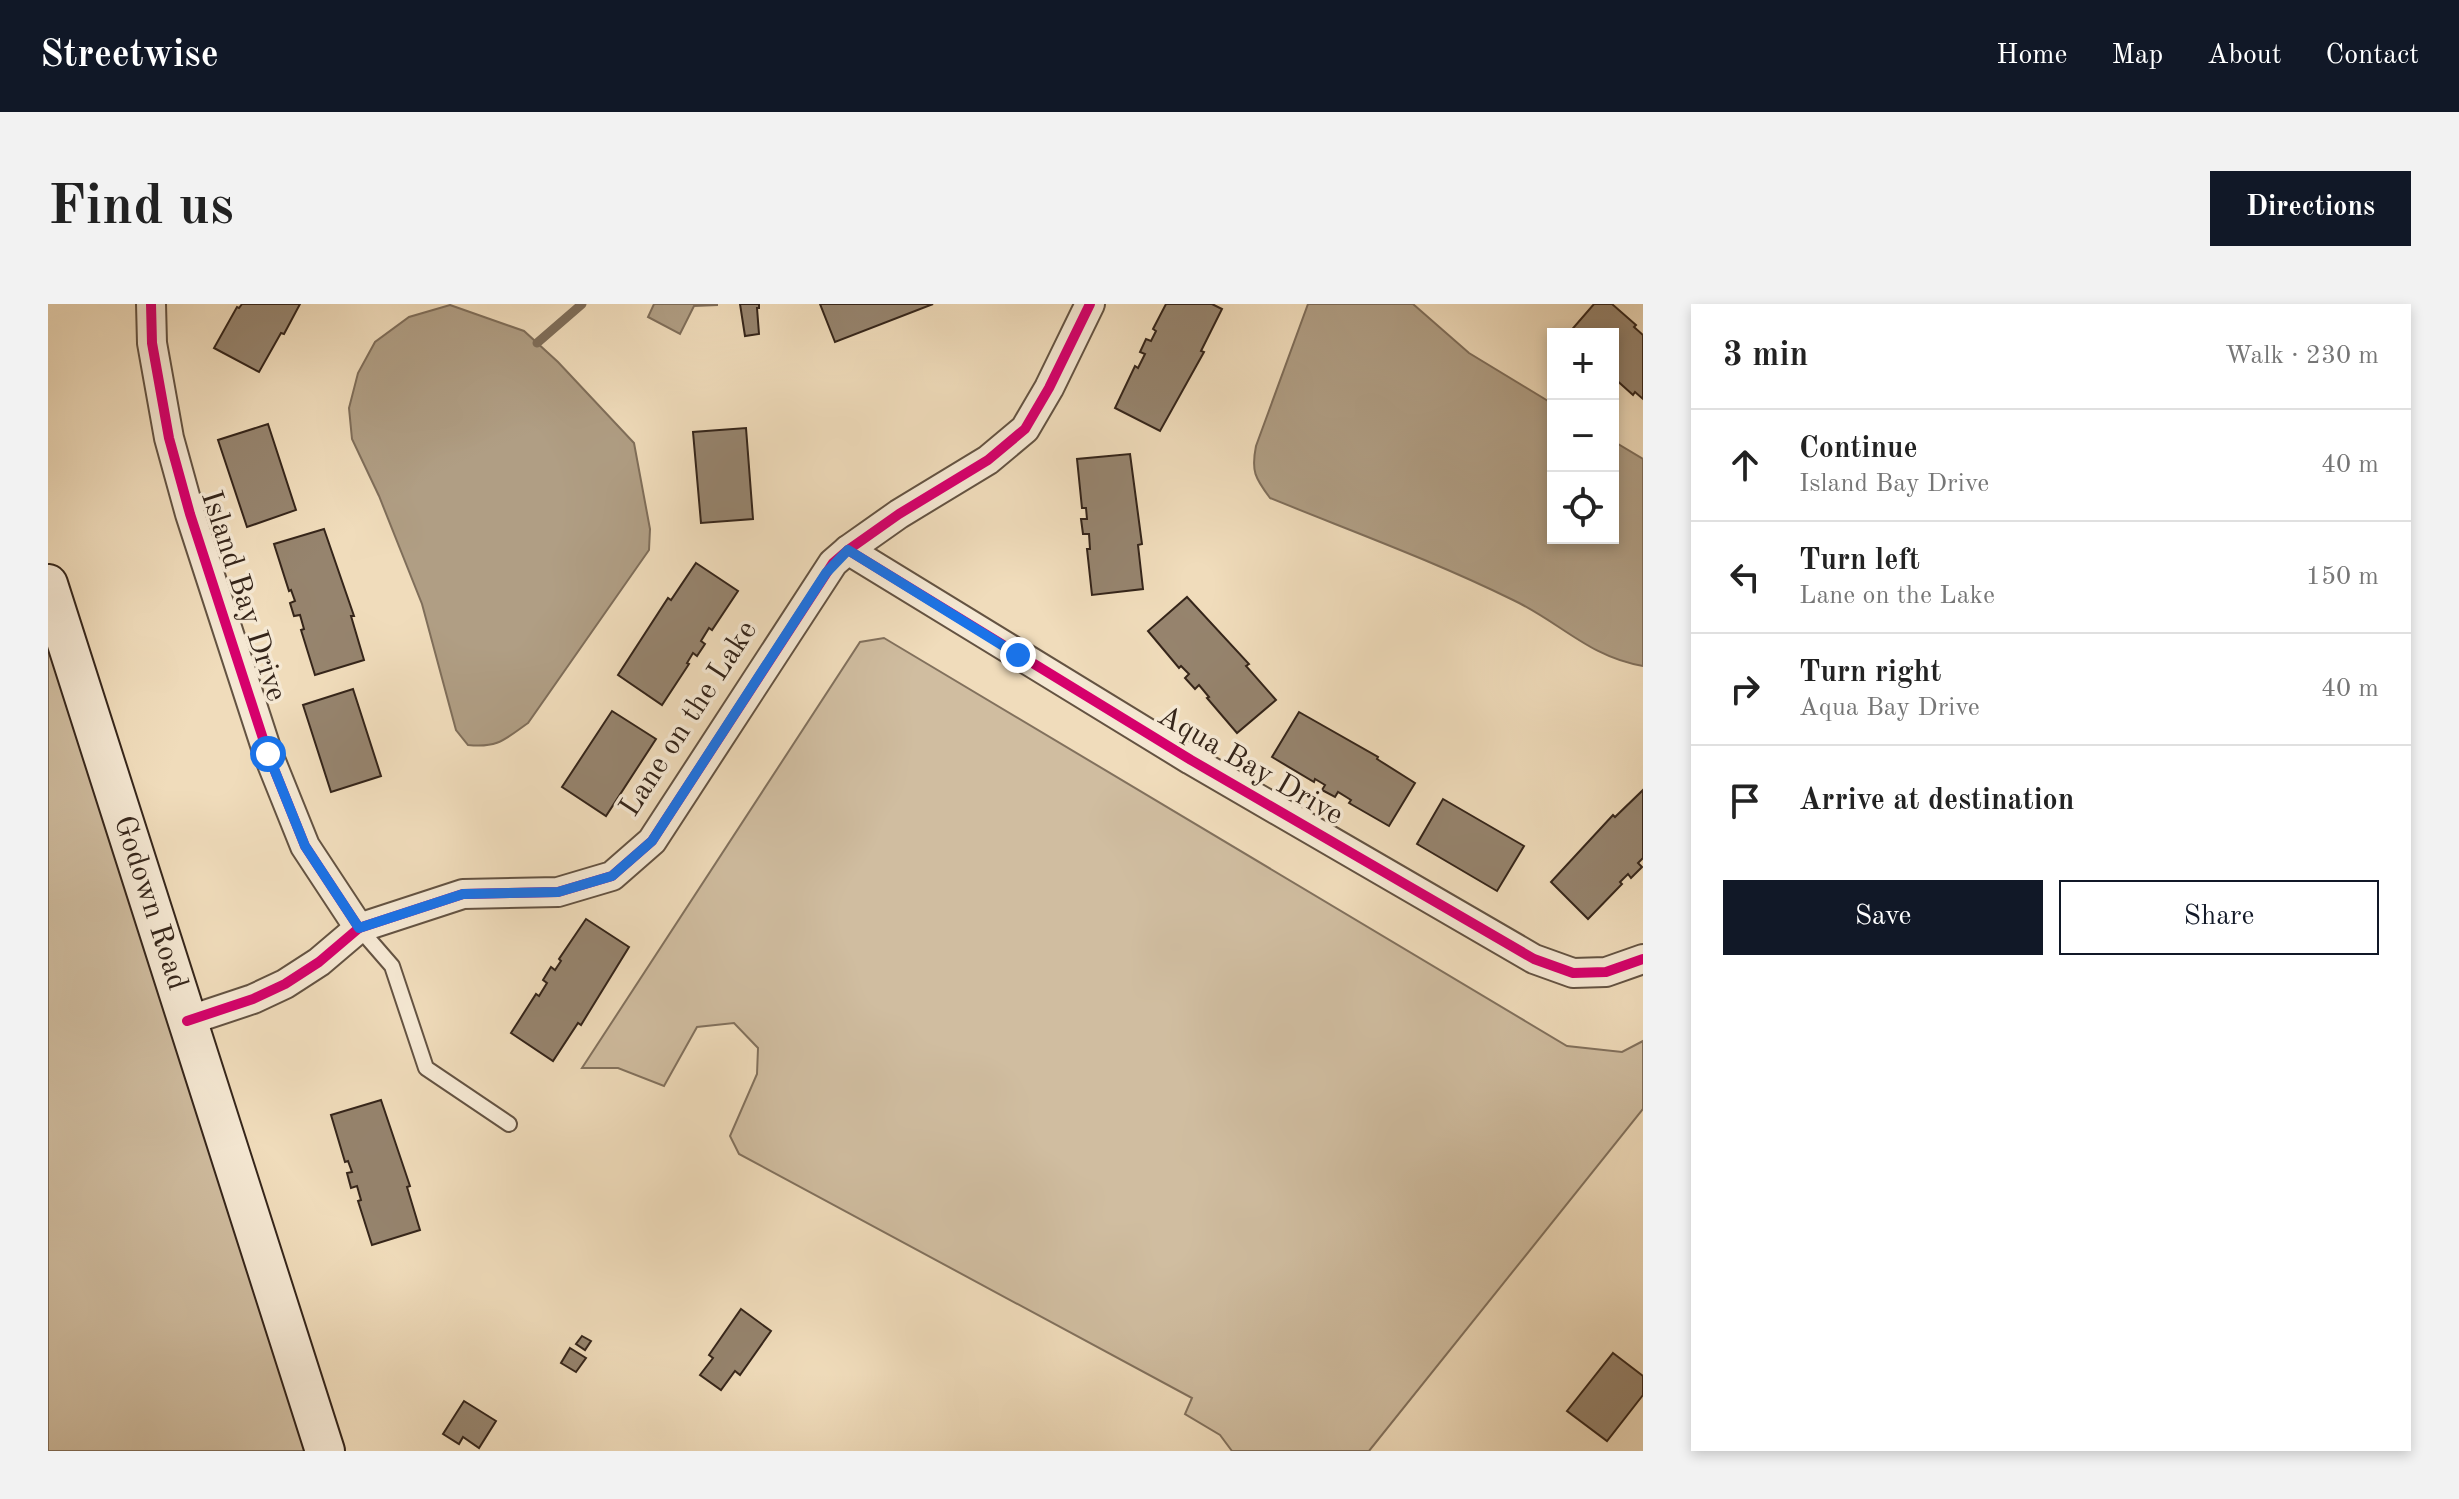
<!DOCTYPE html>
<html lang="en">
<head>
<meta charset="utf-8">
<style>
  body { margin:0; font-family:"Old Standard TT",serif; background:#f2f2f2; color:#222 }
  .controls { position:absolute; right:24px; top:24px; display:grid; overflow:hidden; border-radius:0px; box-shadow:0 4px 12px #0003 }
  .controls button { width:72px; height:72px; display:grid; place-items:center; padding:0; border:0; border-bottom:2px solid #e0e0e0; background:#fff; color:#222; font:40px sans-serif }
  .stop { position:absolute; width:24px; height:24px; margin:-18px; border:6px solid #1a73e8; border-radius:50%; background:#fff }
  .stop.end { background:#1a73e8; border-color:#fff; box-shadow:0 2px 8px #0008 }
  .list { margin:0; padding:0; list-style:none }
  h2 { display:flex; justify-content:space-between; align-items:center; height:104px; margin:0; padding:0 32px; font-size:34px }
  h2 small { font-size:26px; font-weight:400; color:#767676 }
  .list li { display:grid; grid-template-columns:52px 1fr auto; gap:24px; align-items:center; box-sizing:border-box; height:112px; padding:0 32px; border-top:2px solid #e0e0e0 }
  .list b { display:block; font-size:30px; white-space:nowrap }
  .list p { margin:0; font-size:26px; white-space:nowrap; color:#767676 }
  .list em { font-size:26px; font-style:normal; color:#767676 }
  .actions { display:flex; gap:16px; padding:24px 32px }
  .actions a { flex:1; padding:18px 0; border:2px solid #111827; border-radius:0px; text-align:center; font-size:28px; color:#111827 }
  .actions .main { background:#111827; color:#fff }
  .icon { flex:none; width:44px; height:44px; fill:none; stroke:currentColor; stroke-width:2; stroke-linecap:round; stroke-linejoin:round }
  .map { position:relative; flex:none; width:1595px; height:1147px; overflow:hidden; border-radius:0px }
  header { display:flex; align-items:center; gap:48px; box-sizing:border-box; height:112px; padding:0 40px; background:#111827; color:#fff }
  header strong { font-size:38px }
  nav { display:flex; gap:44px; margin-inline-start:auto; font-size:28px }
  .intro { display:flex; align-items:center; justify-content:space-between; box-sizing:border-box; height:192px; padding:0 48px }
  h1 { margin:0; font-size:56px }
  .button { padding:20px 36px; border-radius:0px; background:#111827; color:#fff; font-size:28px; font-weight:700 }
  main { display:flex; gap:48px; padding:0 48px }
  aside { flex:1; background:#fff; border-radius:0px; box-shadow:0 4px 12px #0003 }
  .map>svg:first-child { display:block }
  .green { fill:#d0bda0; stroke:#82715d; stroke-width:2 }
  .water { fill:#b09e84; stroke:#7f6e5a; stroke-width:2 }
  .lines { fill:none; stroke-linecap:round; stroke-linejoin:round }
  .stream { stroke:#7f6e5a; stroke-width:9 }
  .building { fill:#96846e; stroke:#35251a; stroke-width:2 }
  .service-casing { stroke:#645342; stroke-width:18 }
  .minor-casing { stroke:#645342; stroke-width:32 }
  .secondary-casing { stroke:#35251a; stroke-width:42 }
  .service { stroke:#f5e8d3; stroke-width:14 }
  .minor { stroke:#f5e8d3; stroke-width:28 }
  .secondary { stroke:#f5e8d3; stroke-width:38 }
  .cycleway-casing { stroke:#f5e8d3; stroke-width:15 }
  .cycleway { stroke:#d6006c; stroke-width:10 }
  .route { stroke:#1a73e8; stroke-width:10 }
  .labels { text-anchor:middle; dominant-baseline:central; stroke-width:7; stroke-linejoin:round; paint-order:stroke }
  .street-label { font-size:30px; fill:#35251a; stroke:#f5e8d3 }
</style>
</head>
<body>
<header>
<strong>Streetwise</strong>
<nav><a>Home</a><a>Map</a><a>About</a><a>Contact</a></nav>
</header>
<div class="intro"><h1>Find us</h1><a class="button">Directions</a></div>
<main>
<div class="map">
<svg width="1595" height="1147" viewBox="0 0 1595 1147">
  <rect width="100%" height="100%" fill="#f0dcbb"/>
  <filter id="stains"><feTurbulence type="fractalNoise" baseFrequency=".0025" numOctaves="4"/><feColorMatrix values="0 0 0 0 .2 0 0 0 0 .09 0 0 0 0 .02 0 0 0 .5 -.17"/></filter>
  <radialGradient id="worn" r=".72"><stop offset=".6" stop-color="#630" stop-opacity="0"/><stop offset="1" stop-color="#630" stop-opacity=".3"/></radialGradient>
  <g class="green">
    <polygon points="0,325 264,1147 0,1147"/>
    <polygon points="836,334 1519,742 1574,748 1595,737 1595,805 1321,1147 1184,1147 1172,1131 1137,1110 1144,1094 691,850 682,832 709,770 710,744 686,719 649,723 616,782 570,764 534,764 812,338"/>
  </g>
  <g class="water">
    <polygon points="606,0 669,0 669,1 646,2 632,30 600,13"/>
    <path d="M1260,0H1365L1421,49L1505,100V234H1565V137L1595,155V362C1541,353 1512,318 1465,296C1386,257 1303,227 1222,194C1207,174 1203,167 1208,142Z"/>
    <path d="M402,1L476,27L510,58L586,139L602,225L601,246L480,419C456,436 450,444 420,441L408,426L374,300L331,192L304,135L301,104L310,69L327,38L361,13Z"/>
  </g>
  <g class="lines">
    <polyline class="stream" points="489,39 534,0"/>
  </g>
  <g class="building">
    <polygon points="194,0 252,0 236,30 233,29 211,68 166,44 189,3 191,4"/>
    <polygon points="692,0 711,0 711,4 709,4 711,30 697,32"/>
    <polygon points="772,0 885,0 787,38"/>
    <polygon points="1118,0 1164,0 1174,5 1153,47 1156,48 1112,127 1067,104 1087,62 1090,64 1097,50 1092,48 1098,35 1103,37 1108,27 1105,25"/>
    <polygon points="1546,0 1564,0 1588,21 1586,23 1595,31 1595,95 1587,88 1585,91 1565,73 1565,30 1520,30"/>
    <polygon points="220,120 248,206 199,223 170,136"/>
    <polygon points="698,124 705,215 653,219 645,128"/>
    <polygon points="1082,150 1094,240 1090,241 1095,285 1044,291 1039,245 1042,245 1041,230 1035,230 1033,215 1039,215 1038,204 1034,204 1029,155"/>
    <polygon points="276,225 306,312 303,312 316,356 267,371 253,326 256,325 252,311 246,312 242,299 247,297 243,286 241,287 226,240"/>
    <polygon points="648,259 690,287 664,326 661,324 653,337 657,340 649,352 645,349 639,359 641,360 614,401 570,371 620,294 623,296"/>
    <polygon points="1139,293 1201,360 1198,362 1228,396 1189,429 1159,394 1161,393 1151,381 1147,385 1137,374 1141,370 1133,362 1131,364 1100,327"/>
    <polygon points="305,385 333,472 283,488 255,401"/>
    <polygon points="564,407 608,435 558,512 514,483"/>
    <polygon points="1251,408 1330,453 1329,455 1367,479 1341,522 1301,499 1303,496 1290,488 1287,493 1274,486 1277,481 1267,475 1266,478 1224,453"/>
    <polygon points="1595,486 1595,554 1590,559 1594,563 1583,574 1580,570 1572,578 1574,580 1540,615 1503,578 1565,511 1567,513"/>
    <polygon points="1395,495 1476,542 1449,587 1369,540"/>
    <polygon points="538,615 581,643 533,721 530,719 505,757 463,729 488,690 491,692 499,679 495,676 503,663 507,666 513,657 511,655"/>
    <polygon points="333,796 362,882 359,883 372,926 324,941 310,897 313,896 309,882 303,884 299,869 304,868 300,857 297,858 283,811"/>
    <polygon points="693,1005 723,1027 692,1071 687,1067 673,1086 652,1071 665,1054 661,1051"/>
    <polygon points="534,1032 543,1037 537,1046 528,1040"/>
    <polygon points="522,1044 538,1054 528,1068 513,1059"/>
    <polygon points="1565,1049 1595,1072 1595,1091 1559,1137 1519,1107"/>
    <polygon points="416,1097 448,1117 431,1144 415,1133 411,1140 395,1130"/>
  </g>
  <g class="lines">
    <g class="service-casing">
      <polyline id="service" points="311,624 344,662 378,764 461,820"/>
    </g>
    <g class="minor-casing">
      <g id="minor">
        <polyline points="103,0 104,39 121,134 142,210 220,450 257,542 311,624"/>
        <polyline points="800,246 1143,456 1486,655 1525,669 1558,668 1595,655"/>
        <polyline points="139,717 205,695 237,680 271,658 311,624 415,590 510,588 564,572 604,537 785,259 800,246 851,210 940,156 977,125 1001,84 1042,0"/>
      </g>
    </g>
    <g class="secondary-casing">
      <polyline id="secondary" points="0,280 277,1147"/>
    </g>
    <use href="#service" class="service"/>
    <use href="#minor" class="minor"/>
    <use href="#secondary" class="secondary"/>
    <g class="cycleway-casing">
      <g id="cycleway">
        <polyline points="103,0 104,39 121,134 142,210 220,450 257,542 311,624"/>
        <polyline points="800,246 1143,456 1486,655 1525,669 1558,668 1595,655"/>
        <polyline points="139,717 205,695 237,680 271,658 311,624 415,590 510,588 564,572 604,537 785,259 800,246 851,210 940,156 977,125 1001,84 1042,0"/>
      </g>
    </g>
    <use href="#cycleway" class="cycleway"/>
  </g>
  <g class="lines">
    <polyline class="route" points="220,450 257,542 311,624 415,590 510,588 564,572 604,537 778,269 800,246 970,351"/>
  </g>
  <g class="labels">
    <g class="street-label">
      <text transform="translate(195 292) rotate(72)">Island Bay Drive</text>
      <text transform="translate(641 415) rotate(-57)">Lane on the Lake</text>
      <text transform="translate(1202 462) rotate(30)">Aqua Bay Drive</text>
      <text transform="translate(102 599) rotate(72)">Godown Road</text>
    </g>
  </g>
  <rect width="100%" height="100%" filter="url(#stains)"/>
  <rect width="100%" height="100%" fill="url(#worn)"/>
</svg>
<div class="controls">
<button>+</button>
<button>−</button>
<button><svg class="icon" aria-label="locate" viewBox="0 0 24 24"><circle cx="12" cy="12" r="6"/><path d="M12 2v4M12 18v4M2 12h4M18 12h4"/></svg></button>
</div>
<div class="stop" style="left:220px;top:450px"></div>
<div class="stop end" style="left:970px;top:351px"></div>
</div>
<aside>
<h2>3 min<small>Walk · 230 m</small></h2>
<ul class="list">
<li><svg class="icon" aria-label="ahead" viewBox="0 0 24 24"><path d="M12 20V5M6 11l6-6 6 6"/></svg><div><b>Continue</b><p>Island Bay Drive</p></div><em>40 m</em></li>
<li><svg class="icon" aria-label="left" viewBox="0 0 24 24"><path d="M17 20v-9H6M10 6l-5 5 5 5"/></svg><div><b>Turn left</b><p>Lane on the Lake</p></div><em>150 m</em></li>
<li><svg class="icon" aria-label="right" viewBox="0 0 24 24"><path d="M7 20v-9h11M14 6l5 5-5 5"/></svg><div><b>Turn right</b><p>Aqua Bay Drive</p></div><em>40 m</em></li>
<li><svg class="icon" aria-label="arrive" viewBox="0 0 24 24"><path d="M6 21V4h12l-3 4 3 4H6"/></svg><div><b>Arrive at destination</b></div></li>
</ul>
<div class="actions"><a class="main">Save</a><a>Share</a></div>
</aside>
</main>
</body>
</html>
